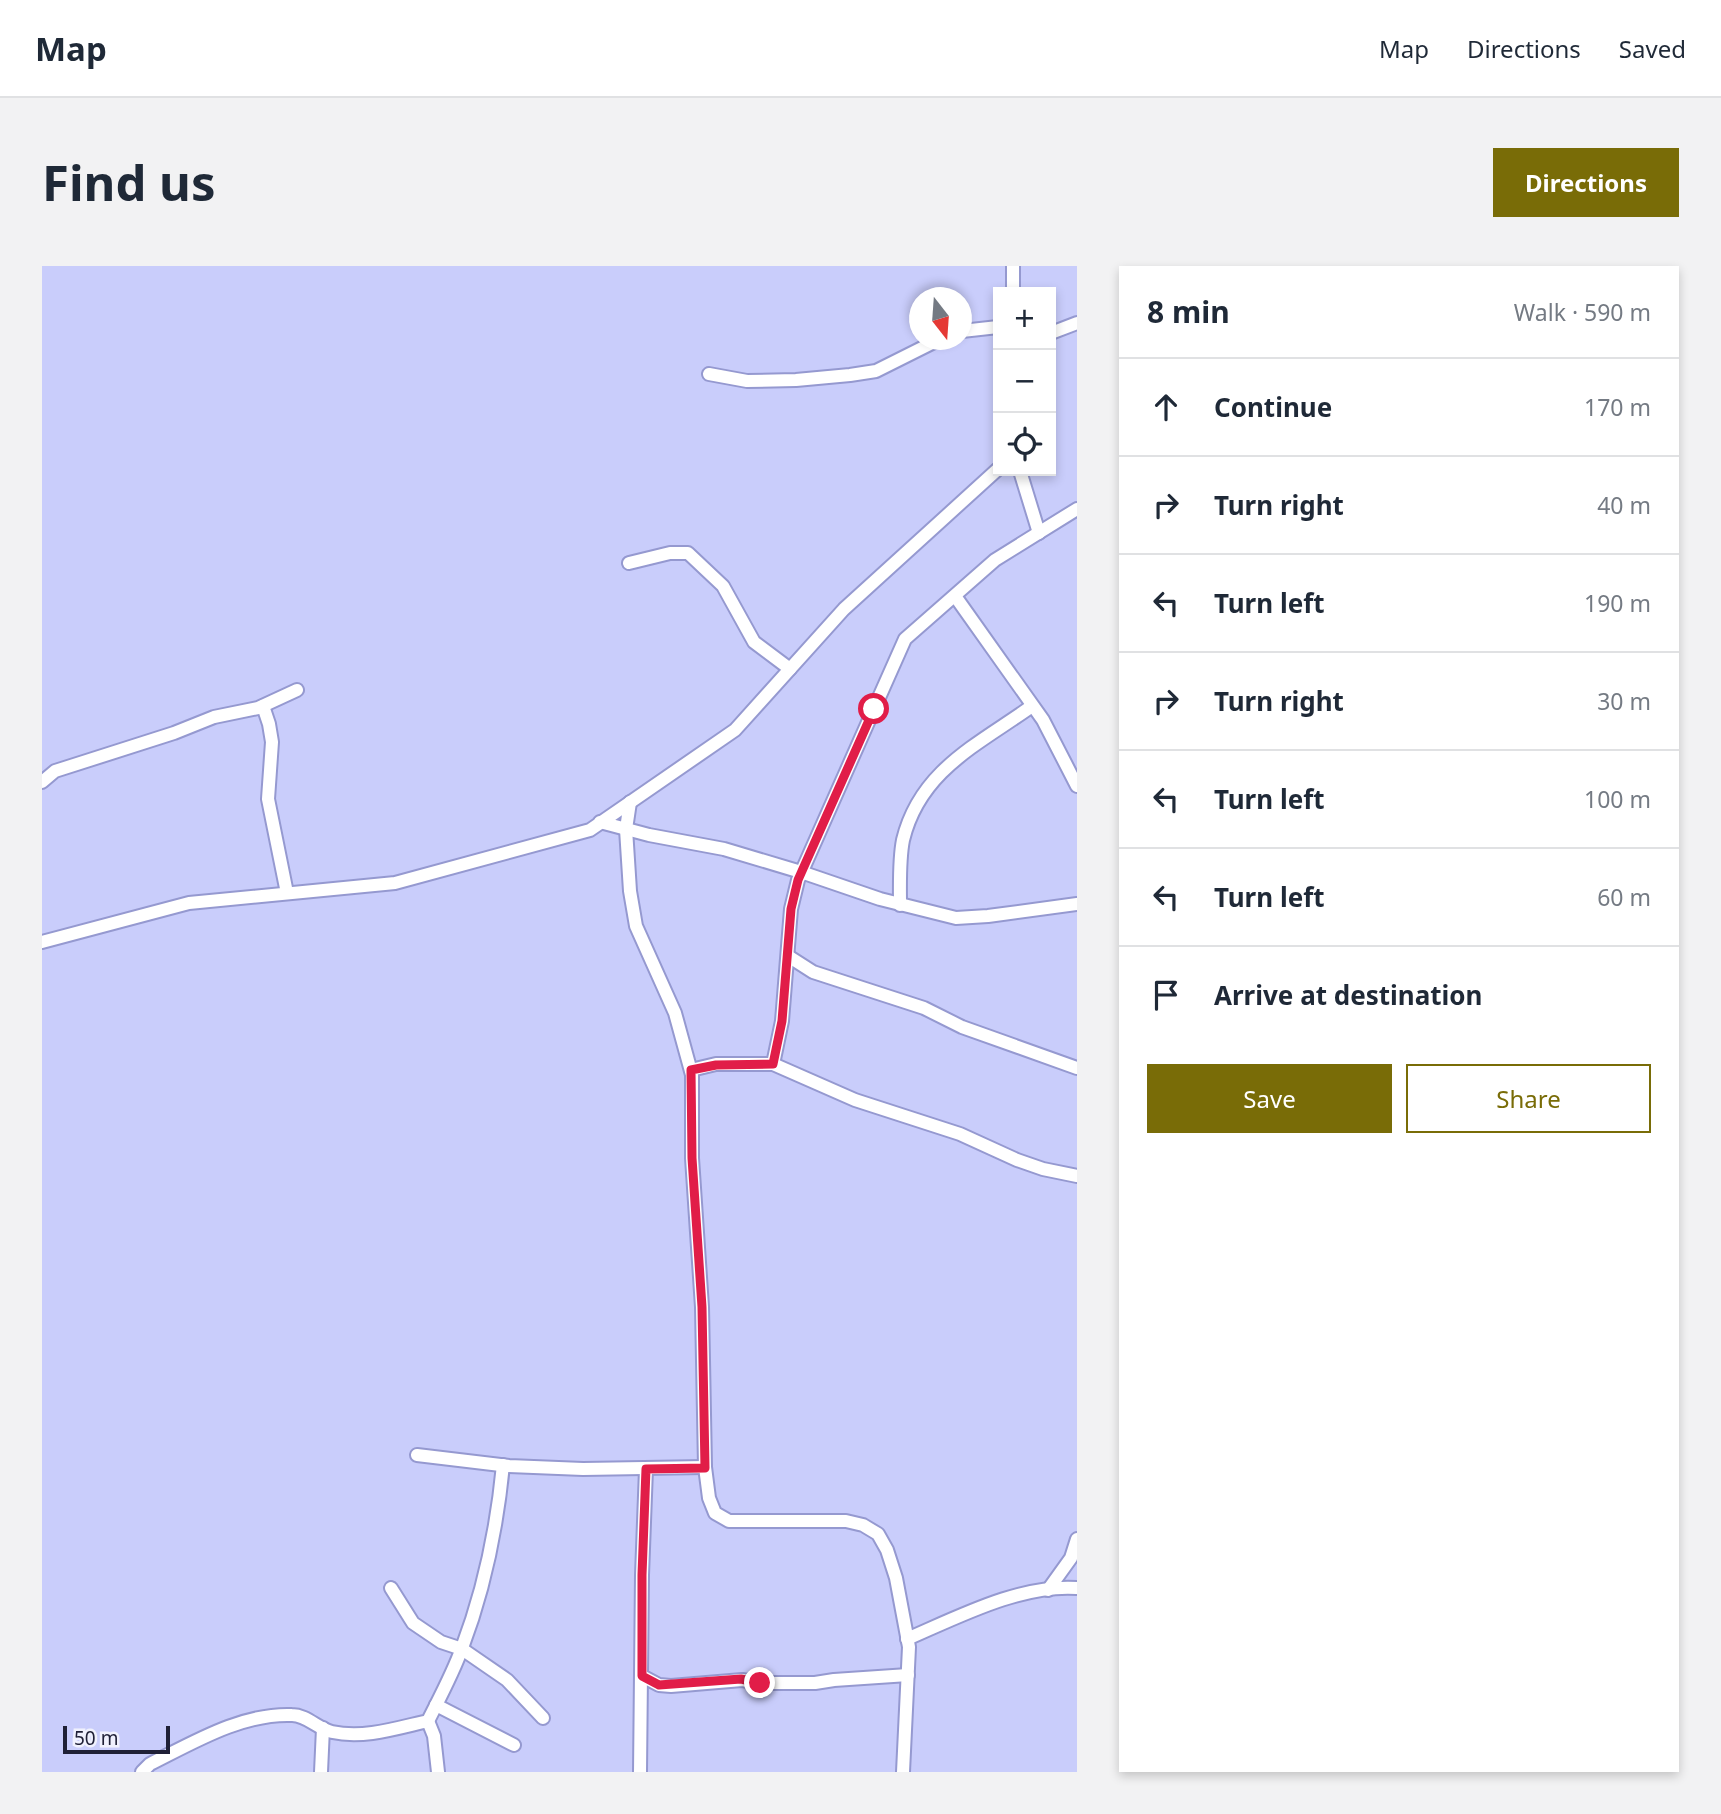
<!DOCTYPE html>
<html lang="en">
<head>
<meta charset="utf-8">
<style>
  body { margin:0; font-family:"Noto Sans",sans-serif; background:#f2f2f3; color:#1f2937 }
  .controls { position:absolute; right:21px; top:21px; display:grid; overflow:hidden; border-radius:0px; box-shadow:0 4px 10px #0003 }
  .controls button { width:63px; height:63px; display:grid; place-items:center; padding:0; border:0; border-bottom:2px solid #e0e1e3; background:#fff; color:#1f2937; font:35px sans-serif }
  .compass { position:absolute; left:867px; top:21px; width:63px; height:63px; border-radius:50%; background:#fff; box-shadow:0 4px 10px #0003; rotate:163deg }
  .scale { position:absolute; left:21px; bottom:18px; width:107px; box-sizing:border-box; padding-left:7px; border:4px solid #1f2036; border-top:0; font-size:19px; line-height:24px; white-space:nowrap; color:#1f2036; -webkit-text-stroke:5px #f0f1fd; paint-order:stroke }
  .stop { position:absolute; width:21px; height:21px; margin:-16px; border:5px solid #e11d48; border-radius:50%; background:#fff }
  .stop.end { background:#e11d48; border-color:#fff; box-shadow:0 2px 7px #0008 }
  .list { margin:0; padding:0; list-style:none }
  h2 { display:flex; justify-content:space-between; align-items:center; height:91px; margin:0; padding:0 28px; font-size:30px }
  h2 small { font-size:23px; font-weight:400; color:#747a83 }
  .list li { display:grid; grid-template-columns:46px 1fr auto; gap:21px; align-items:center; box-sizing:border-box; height:98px; padding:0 28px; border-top:2px solid #e0e1e3 }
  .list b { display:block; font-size:26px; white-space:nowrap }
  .list em { font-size:23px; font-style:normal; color:#747a83 }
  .actions { display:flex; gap:14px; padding:21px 28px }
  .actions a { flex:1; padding:16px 0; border:2px solid #796c07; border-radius:0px; text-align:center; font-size:24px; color:#796c07 }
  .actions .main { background:#796c07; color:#fff }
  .icon { flex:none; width:38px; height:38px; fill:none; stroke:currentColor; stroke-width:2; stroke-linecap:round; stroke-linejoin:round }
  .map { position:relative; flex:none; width:1035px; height:1506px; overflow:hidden; border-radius:0px }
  header { display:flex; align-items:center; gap:42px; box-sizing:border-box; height:98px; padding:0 35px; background:#fff; border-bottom:2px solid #e0e1e3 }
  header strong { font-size:33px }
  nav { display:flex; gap:38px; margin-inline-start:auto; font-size:24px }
  .intro { display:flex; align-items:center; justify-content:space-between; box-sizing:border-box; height:168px; padding:0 42px }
  h1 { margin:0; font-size:49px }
  .button { padding:18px 32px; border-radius:0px; background:#796c07; color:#fff; font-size:24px; font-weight:700 }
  main { display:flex; gap:42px; padding:0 42px }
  aside { flex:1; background:#fff; border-radius:0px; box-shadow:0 4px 10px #0003 }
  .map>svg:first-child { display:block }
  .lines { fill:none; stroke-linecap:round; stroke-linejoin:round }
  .street-casing { stroke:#9599d0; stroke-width:16 }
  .street { stroke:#fff; stroke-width:12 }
  .route { stroke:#e11d48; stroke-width:9 }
</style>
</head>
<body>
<header>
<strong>Map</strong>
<nav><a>Map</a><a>Directions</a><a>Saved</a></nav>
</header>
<div class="intro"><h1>Find us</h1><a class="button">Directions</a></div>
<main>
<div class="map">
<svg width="1035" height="1506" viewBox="0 0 1035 1506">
  <rect width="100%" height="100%" fill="#c9cdfb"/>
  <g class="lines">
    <g class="street-casing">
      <g id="street">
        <polyline points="971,0 971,26"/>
        <polyline points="920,65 956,61"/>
        <polyline points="1009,67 1035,57"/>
        <polyline points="667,108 705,115 754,114 808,109 834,105 896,74"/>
        <polyline points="978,205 997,267"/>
        <polyline points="587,297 628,287 646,287 681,320 712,376 748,403"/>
        <polyline points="913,330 1001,454 1035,520"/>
        <polyline points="221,440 227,458 230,476 226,533 245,627"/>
        <polyline points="0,516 13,505 132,467 172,451 216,442 255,424"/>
        <polyline points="588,536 584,563 588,625 594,660 633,747 650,809 650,892 660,1041 663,1201 667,1232 673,1247 687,1255 804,1255 821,1259 836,1268 845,1284 854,1312 867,1381 861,1506"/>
        <polyline points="558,556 607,569 682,583 759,606 838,633 914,652 946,650 1035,638"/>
        <path d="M858,639C858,618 857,594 861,574C878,504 937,478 990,440"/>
        <polyline points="0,676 147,637 353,617 548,564 693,464 802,343 956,203"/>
        <polyline points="746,690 771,706 882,742 920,761 1035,802"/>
        <polyline points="731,798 740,755 749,643 756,614 863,373 953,294 1035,243"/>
        <polyline points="649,804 674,798 731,798 813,834 918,868 975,894 1001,903 1035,910"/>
        <polyline points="375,1189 467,1200 541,1203 663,1201"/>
        <polyline points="349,1322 371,1357 399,1376 420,1383 465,1414 501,1452"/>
        <polyline points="1006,1324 1029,1292 1035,1273"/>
        <path d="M865,1373C916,1351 979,1318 1035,1322"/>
        <polyline points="600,1410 617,1419 629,1420 700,1414 718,1417 773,1417 792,1414 866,1409"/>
        <polyline points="394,1439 472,1479"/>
        <polyline points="386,1455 392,1470 396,1506"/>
        <path d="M100,1506L108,1498C152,1476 200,1447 250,1449C265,1449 276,1463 290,1466C322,1473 355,1462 386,1455C398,1431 411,1407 420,1382C442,1324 455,1261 461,1199"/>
        <polyline points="279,1506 281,1462"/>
        <polyline points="598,1506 600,1309 604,1203"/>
      </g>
    </g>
    <use href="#street" class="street"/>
  </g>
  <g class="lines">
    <polyline class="route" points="718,1417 699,1413 617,1419 600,1410 600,1309 604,1203 663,1202 660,1041 650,892 649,804 674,799 731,798 740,755 749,643 756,614 832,443"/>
  </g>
</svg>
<div class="controls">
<button>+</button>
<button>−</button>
<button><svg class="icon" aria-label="locate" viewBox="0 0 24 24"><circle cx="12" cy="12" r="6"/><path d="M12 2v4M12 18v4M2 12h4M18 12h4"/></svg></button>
</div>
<svg class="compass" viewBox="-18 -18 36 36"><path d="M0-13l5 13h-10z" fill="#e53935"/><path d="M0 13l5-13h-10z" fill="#747a83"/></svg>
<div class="scale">50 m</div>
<div class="stop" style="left:832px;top:443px"></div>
<div class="stop end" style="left:718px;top:1417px"></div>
</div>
<aside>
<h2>8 min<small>Walk · 590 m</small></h2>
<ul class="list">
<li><svg class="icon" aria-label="ahead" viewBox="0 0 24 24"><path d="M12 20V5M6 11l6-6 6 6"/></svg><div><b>Continue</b></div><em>170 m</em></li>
<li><svg class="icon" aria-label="right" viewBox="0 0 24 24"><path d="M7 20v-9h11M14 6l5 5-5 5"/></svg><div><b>Turn right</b></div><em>40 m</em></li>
<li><svg class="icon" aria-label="left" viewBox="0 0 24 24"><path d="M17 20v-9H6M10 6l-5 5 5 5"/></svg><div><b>Turn left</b></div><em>190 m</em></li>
<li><svg class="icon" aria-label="right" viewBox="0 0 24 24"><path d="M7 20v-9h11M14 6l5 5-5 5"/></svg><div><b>Turn right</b></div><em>30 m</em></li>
<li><svg class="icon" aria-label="left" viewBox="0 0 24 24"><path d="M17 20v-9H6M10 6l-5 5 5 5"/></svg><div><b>Turn left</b></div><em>100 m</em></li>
<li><svg class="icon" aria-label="left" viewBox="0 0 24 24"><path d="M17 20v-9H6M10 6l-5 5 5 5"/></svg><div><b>Turn left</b></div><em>60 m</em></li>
<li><svg class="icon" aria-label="arrive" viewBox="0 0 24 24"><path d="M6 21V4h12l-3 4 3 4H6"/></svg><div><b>Arrive at destination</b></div></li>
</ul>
<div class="actions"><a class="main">Save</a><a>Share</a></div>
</aside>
</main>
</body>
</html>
